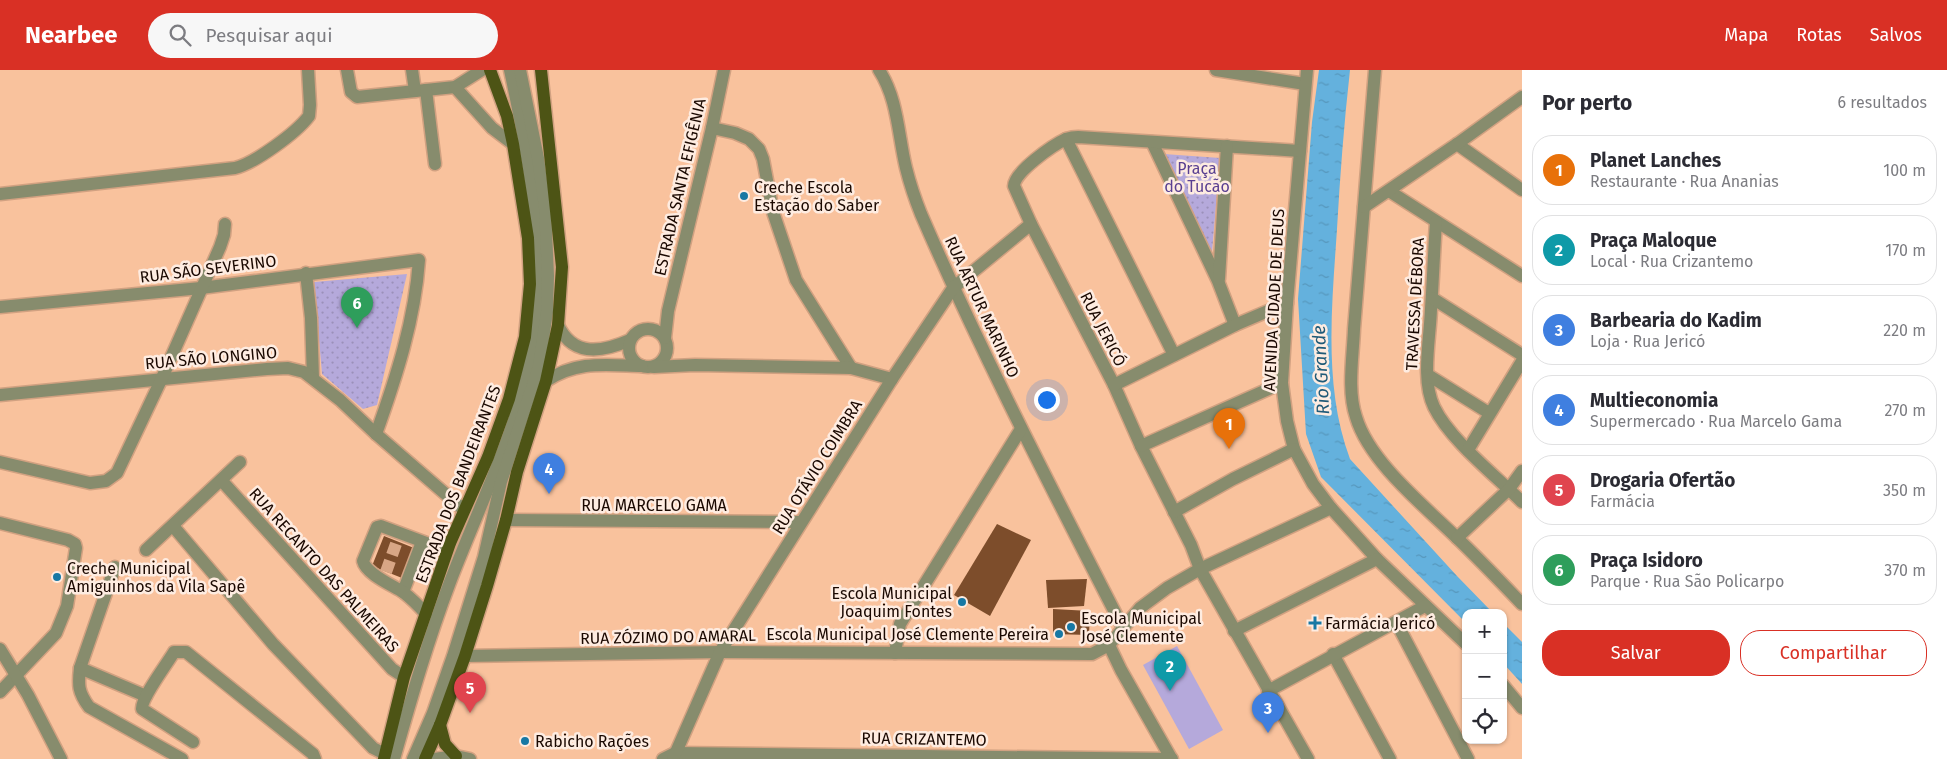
<!DOCTYPE html>
<html lang="pt">
<head>
<meta charset="utf-8">
<style>
  body { margin:0; font-family:"Fira Sans",sans-serif; background:#f7f7f7; color:#2b2b33 }
  .controls { position:absolute; right:15px; bottom:15px; display:grid; overflow:hidden; border-radius:10px; box-shadow:0 1px 4px #0004 }
  .controls button { width:45px; height:45px; display:grid; place-items:center; padding:0; border:0; border-bottom:1px solid #e1e1e2; background:#fff; color:#2b2b33; font:25px sans-serif }
  .you { position:absolute; left:1046px; top:329px; width:18px; height:18px; margin:-12px; border:4px solid #fff; border-radius:50%; background:#1a73e8; box-shadow:0 0 0 8px #1a73e833 }
  .badge { display:grid; place-items:center; width:32px; height:32px; border-radius:50%; background:#d93025; color:#fff; font-size:16px; font-weight:700 }
  .pin { position:absolute; translate:-50% -41px; filter:drop-shadow(0 1px 2px #0008) }
  .pin::after { content:''; position:absolute; top:26px; width:18px; height:15px; background:inherit; clip-path:polygon(0 0,100% 0,50% 100%) }
  .list { margin:0; padding:0; list-style:none }
  h2 { display:flex; justify-content:space-between; align-items:center; height:65px; margin:0; padding:0 20px; font-size:21px }
  h2 small { font-size:16px; font-weight:400; color:#7c7c81 }
  .list li { display:grid; grid-template-columns:32px 1fr auto; gap:15px; align-items:center; box-sizing:border-box; height:70px; margin:0 10px 10px; padding:0 10px; border:1px solid #e1e1e2; border-radius:20px }
  .list b { display:block; font-size:19px; white-space:nowrap }
  .list p { margin:0; font-size:16px; white-space:nowrap; color:#7c7c81 }
  .list em { font-size:16px; font-style:normal; color:#7c7c81 }
  .actions { display:flex; gap:10px; padding:15px 20px }
  .actions a { flex:1; padding:11px 0; border:1px solid #d93025; border-radius:20px; text-align:center; font-size:18px; color:#d93025 }
  .actions .main { background:#d93025; color:#fff }
  .icon { flex:none; width:28px; height:28px; fill:none; stroke:currentColor; stroke-width:2; stroke-linecap:round; stroke-linejoin:round }
  .map { position:relative; flex:none; width:1522px; height:689px; overflow:hidden }
  header { display:flex; align-items:center; gap:30px; box-sizing:border-box; height:70px; padding:0 25px; background:#d93025; color:#fff }
  header strong { font-size:24px }
  nav { display:flex; gap:28px; margin-inline-start:auto; font-size:18px }
  .search { width:350px; height:45px; background:#f7f7f7; display:flex; align-items:center; gap:12px; box-sizing:border-box; padding:0 18px; border-radius:28px; color:#7c7c81; font-size:19px }
  main { display:flex }
  aside { flex:1; background:#fff }
  .map>svg:first-child { display:block }
  .green { fill:#b5a9db }
  .park { fill:url(#park-dots) }
  .water { fill:url(#water-ripples) }
  .building { fill:#7d4d2b }
  .lines { fill:none; stroke-linecap:round; stroke-linejoin:round }
  .minor-tunnel { stroke:#d8a685; stroke-width:12; stroke-dasharray:12 6; stroke-linecap:butt }
  .minor-casing { stroke:#d1a181; stroke-width:15 }
  .major-casing { stroke:#d1a181; stroke-width:15 }
  .minor { stroke:#878c6d; stroke-width:12 }
  .major { stroke:#4d5415; stroke-width:12 }
  .poi-dot { fill:#1778a4; stroke:#feece1; stroke-width:2 }
  .labels { text-anchor:middle; dominant-baseline:central; stroke-width:5; stroke-linejoin:round; paint-order:stroke }
  .park-label { font-size:16px; fill:#593f91; stroke:#feece1 }
  .street-label { font-size:16px; fill:#1a0800; stroke:#feece1 }
  .poi-label { font-size:16px; fill:#1a0800; stroke:#feece1; text-anchor:start }
  .water-label { font-size:18px; font-style:italic; fill:#1f5a78; stroke:#feece1 }
</style>
</head>
<body>
<header>
<strong>Nearbee</strong>
<div class="search"><svg class="icon" aria-label="search" viewBox="0 0 24 24"><circle cx="10" cy="10" r="6"/><path d="M15 15l6 6"/></svg>Pesquisar aqui</div>
<nav><a>Mapa</a><a>Rotas</a><a>Salvos</a></nav>
</header>
<main>
<div class="map">
<svg width="1522" height="689" viewBox="0 0 1522 689">
  <defs>
    <pattern id="park-dots" width="8" height="8" patternUnits="userSpaceOnUse" patternTransform="scale(1.25)"><rect width="8" height="8" fill="#b5a9db"/><path d="M2 2h.1M6 6h.1" fill="none" stroke="#9b90ba" stroke-width="1.8" stroke-linecap="round"/></pattern>
    <pattern id="water-ripples" width="26" height="14" patternUnits="userSpaceOnUse" patternTransform="scale(1.25)"><rect width="26" height="14" fill="#64b1dd"/><path d="M2 4q2-2 4 0t4 0M15 11q2-2 4 0t4 0" fill="none" stroke="#5697bc"/></pattern>
  </defs>
  <rect width="100%" height="100%" fill="#f9c29d"/>
  <polygon class="green" points="1177,576 1223,660 1189,679 1143,595"/>
  <g class="park">
    <polygon points="1164,84 1220,88 1211,194"/>
    <polygon points="407,204 377,335 363,339 322,304 314,212"/>
  </g>
  <g class="water">
    <path d="M1319,0H1350C1344,53 1340,106 1337,159C1332,235 1323,317 1350,389L1457,506L1493,543H1466V553L1321,407L1306,364L1298,229L1312,52Z"/>
    <polygon points="1503,553 1522,572 1522,614 1503,593"/>
  </g>
  <g class="building">
    <polygon points="997,454 1031,470 990,546 954,525"/>
    <polygon points="384,466 414,478 402,508 372,496"/>
    <polygon points="1087,509 1084,536 1048,538 1046,510"/>
    <polygon points="1053,539 1090,541 1089,565 1053,564"/>
  </g>
  <g class="lines">
    <polyline class="minor-tunnel" points="386,502 397,471"/>
    <g class="minor-casing">
      <g id="minor">
        <polyline points="347,0 351,22 357,27 455,17 482,0"/>
        <polyline points="412,0 415,21"/>
        <path d="M879,0C898,29 898,65 906,98C910,114 915,129 921,144C982,285 1053,421 1123,558"/>
        <polyline points="1216,0 1305,14"/>
        <polyline points="1307,0 1287,233 1282,313 1287,351 1294,379 1313,414 1331,438 1377,489 1466,574"/>
        <path d="M1375,0L1354,259C1353,287 1347,320 1356,347C1369,391 1422,434 1455,466C1478,488 1500,511 1522,534"/>
        <polyline points="455,17 492,58 513,74"/>
        <polyline points="426,20 435,94"/>
        <polyline points="712,58 735,63 749,69 759,79 763,89 773,142 796,210 851,298"/>
        <polyline points="1066,69 1174,285"/>
        <polyline points="1152,72 1218,211 1235,255"/>
        <polyline points="1457,74 1522,120"/>
        <path d="M1300,81L1078,67C1074,67 1069,68 1066,69C1053,75 1014,102 1014,116L1031,154L1114,315L1141,376L1191,475L1200,499L1308,689"/>
        <polyline points="1389,121 1522,206"/>
        <path d="M0,124L235,98C255,93 296,63 309,46L310,35L308,0"/>
        <polyline points="1364,137 1457,74 1522,27"/>
        <path d="M1436,152C1434,181 1433,210 1431,239C1430,269 1421,310 1434,337C1450,370 1496,406 1522,432"/>
        <polyline points="306,203 311,248 313,308"/>
        <polyline points="1219,209 1227,76"/>
        <polyline points="1432,228 1522,285"/>
        <path d="M0,237L201,218L419,190C415,250 396,308 376,364"/>
        <path d="M558,255C573,288 603,282 630,270"/>
        <circle cx="648" cy="278" r="19"/>
        <polyline points="665,268 668,241 712,58 724,0"/>
        <polyline points="654,297 695,295 851,298 892,309"/>
        <polyline points="1428,305 1489,343"/>
        <path d="M546,311C577,290 606,295 642,296"/>
        <polyline points="1114,315 1235,255 1287,233"/>
        <polyline points="0,325 267,299 288,298 304,302 340,330 376,364 464,440"/>
        <polyline points="1141,376 1282,313"/>
        <polyline points="1468,380 1522,291"/>
        <polyline points="0,392 90,413 106,411 117,403 162,308 220,177 224,165 225,154"/>
        <polyline points="222,411 392,599 404,607"/>
        <polyline points="1174,442 1233,409 1294,379"/>
        <polyline points="506,450 801,452"/>
        <polyline points="0,453 68,470 75,474 76,478 67,536 56,563 0,622"/>
        <polyline points="173,456 273,574 373,678 385,684"/>
        <polyline points="1457,468 1509,419 1522,401"/>
        <polyline points="146,480 240,392"/>
        <path d="M115,497L80,598C78,615 78,622 89,637L182,689"/>
        <polyline points="403,522 422,472"/>
        <path d="M426,544C419,536 412,529 403,522C392,515 366,504 363,491L377,457L381,456L432,475L438,476L450,473"/>
        <polyline points="1396,552 1468,689"/>
        <polyline points="1234,561 1377,489"/>
        <polyline points="1109,575 1121,600 1171,688"/>
        <polyline points="0,579 28,625 61,689"/>
        <polyline points="895,583 900,554 1021,359"/>
        <polyline points="1333,584 1390,689"/>
        <polyline points="465,586 720,582 1092,584 1109,575 1140,538 1167,518 1200,499 1331,438"/>
        <polyline points="80,598 146,626"/>
        <polyline points="1503,615 1522,638"/>
        <polyline points="1268,621 1425,536"/>
        <path d="M193,672L142,639C141,628 167,594 174,582H186L313,684L315,689"/>
        <path d="M394,689C411,629 428,570 450,512C479,436 522,351 534,270C537,255 537,240 537,225C540,149 526,74 510,0"/>
        <polyline points="413,689 433,643 453,586 484,487 501,412 539,296 547,242 548,206 545,138 538,88 520,0"/>
        <polyline points="434,689 456,686 470,689"/>
        <polyline points="663,689 675,683 1172,689"/>
        <polyline points="673,689 720,582 892,309 953,218 1031,154"/>
      </g>
    </g>
    <g class="major-casing">
      <g id="major">
        <polyline points="440,655 445,674 456,686"/>
        <polyline points="384,689 404,607 450,473 488,387 509,329 525,267 530,214 528,168 513,74 507,46 490,0"/>
        <polyline points="425,689 440,655 465,586 487,516 506,450 517,402 546,311 558,255 562,197 541,0"/>
      </g>
    </g>
    <use href="#minor" class="minor"/>
    <use href="#major" class="major"/>
  </g>
  <g class="poi-dot">
    <circle cx="744" cy="126" r="5"/>
    <circle cx="57" cy="507" r="5"/>
    <circle cx="962" cy="532" r="5"/>
    <path d="M1312.5 545.5h5v5h5v5h-5v5h-5v-5h-5v-5h5z"/>
    <circle cx="1071" cy="557" r="5"/>
    <circle cx="1059" cy="564" r="5"/>
    <circle cx="525" cy="671" r="5"/>
  </g>
  <g class="labels">
    <g class="park-label">
      <text x="1197" y="98">Praça<tspan x="1197" dy="18">do Tucão</tspan></text>
    </g>
    <g class="street-label">
      <text transform="translate(680 117) rotate(-77)">ESTRADA SANTA EFIGÊNIA</text>
      <text transform="translate(208 199) rotate(-7)">RUA SÃO SEVERINO</text>
      <text transform="translate(1274 230) rotate(-87)">AVENIDA CIDADE DE DEUS</text>
      <text transform="translate(1415 234) rotate(-87)">TRAVESSA DÉBORA</text>
      <text transform="translate(982 237) rotate(65)">RUA ARTUR MARINHO</text>
      <text transform="translate(1103 259) rotate(63)">RUA JERICÓ</text>
      <text transform="translate(211 288) rotate(-5)">RUA SÃO LONGINO</text>
      <text transform="translate(817 397) rotate(-58)">RUA OTÁVIO COIMBRA</text>
      <text transform="translate(458 414) rotate(-69)">ESTRADA DOS BANDEIRANTES</text>
      <text x="654" y="435">RUA MARCELO GAMA</text>
      <text transform="translate(324 500) rotate(48)">RUA RECANTO DAS PALMEIRAS</text>
      <text transform="translate(668 567) rotate(-1)">RUA ZÓZIMO DO AMARAL</text>
      <text transform="translate(924 669) rotate(1)">RUA CRIZANTEMO</text>
    </g>
    <g class="poi-label">
      <text x="754" y="117">Creche Escola<tspan x="754" dy="18">Estação do Saber</tspan></text>
      <text x="67" y="498">Creche Municipal<tspan x="67" dy="18">Amiguinhos da Vila Sapê</tspan></text>
      <text x="952" y="523" text-anchor="end">Escola Municipal<tspan x="952" dy="18">Joaquim Fontes</tspan></text>
      <text x="1081" y="548">Escola Municipal<tspan x="1081" dy="18">José Clemente</tspan></text>
      <text x="1325" y="553">Farmácia Jericó</text>
      <text x="1049" y="564" text-anchor="end">Escola Municipal José Clemente Pereira</text>
      <text x="535" y="671">Rabicho Rações</text>
    </g>
    <g class="water-label">
      <text transform="translate(1321 300) rotate(-93)">Rio Grande</text>
    </g>
  </g>
</svg>
<div class="controls">
<button>+</button>
<button>−</button>
<button><svg class="icon" aria-label="locate" viewBox="0 0 24 24"><circle cx="12" cy="12" r="6"/><path d="M12 2v4M12 18v4M2 12h4M18 12h4"/></svg></button>
</div>
<div class="you"></div>
<div class="pin badge" style="left:1229px;top:379px;background:#e8710a">1</div>
<div class="pin badge" style="left:1170px;top:621px;background:#0f9aa8">2</div>
<div class="pin badge" style="left:1268px;top:663px;background:#3f7fe0">3</div>
<div class="pin badge" style="left:549px;top:424px;background:#3f7fe0">4</div>
<div class="pin badge" style="left:470px;top:643px;background:#e0444e">5</div>
<div class="pin badge" style="left:357px;top:258px;background:#2e9e5b">6</div>
</div>
<aside>
<h2>Por perto<small>6 resultados</small></h2>
<ul class="list">
<li><span class="badge" style="background:#e8710a">1</span><div><b>Planet Lanches</b><p>Restaurante · Rua Ananias</p></div><em>100 m</em></li>
<li><span class="badge" style="background:#0f9aa8">2</span><div><b>Praça Maloque</b><p>Local · Rua Crizantemo</p></div><em>170 m</em></li>
<li><span class="badge" style="background:#3f7fe0">3</span><div><b>Barbearia do Kadim</b><p>Loja · Rua Jericó</p></div><em>220 m</em></li>
<li><span class="badge" style="background:#3f7fe0">4</span><div><b>Multieconomia</b><p>Supermercado · Rua Marcelo Gama</p></div><em>270 m</em></li>
<li><span class="badge" style="background:#e0444e">5</span><div><b>Drogaria Ofertão</b><p>Farmácia</p></div><em>350 m</em></li>
<li><span class="badge" style="background:#2e9e5b">6</span><div><b>Praça Isidoro</b><p>Parque · Rua São Policarpo</p></div><em>370 m</em></li>
</ul>
<div class="actions"><a class="main">Salvar</a><a>Compartilhar</a></div>
</aside>
</main>
</body>
</html>
